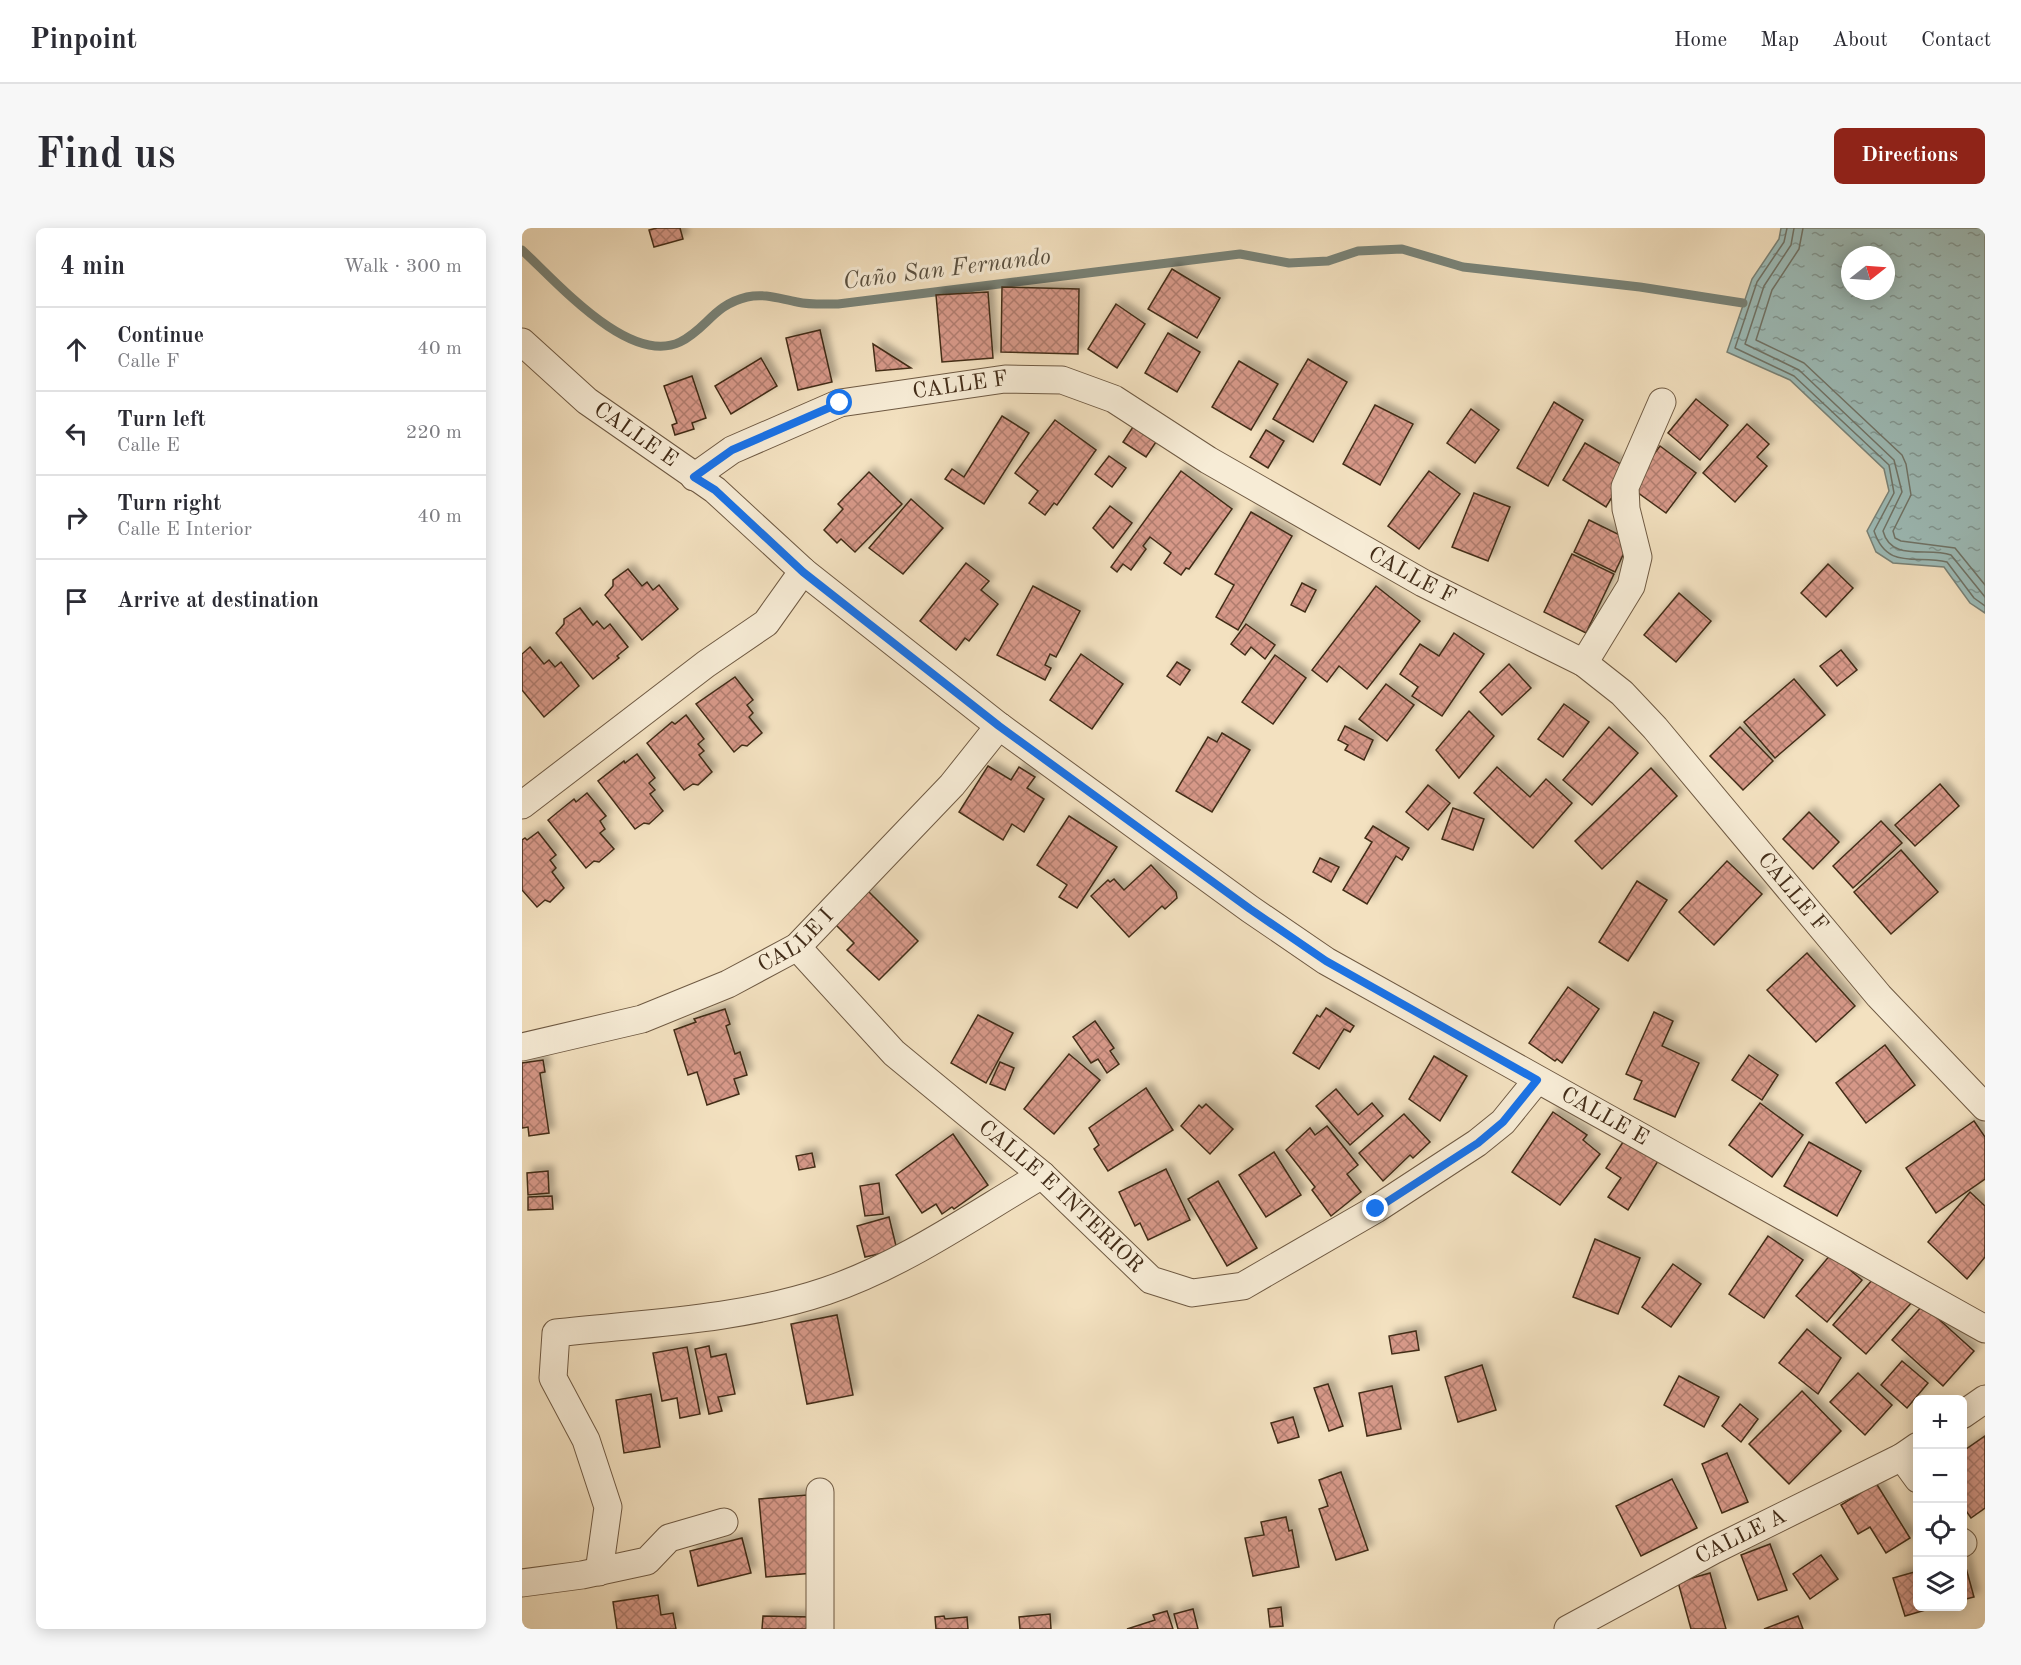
<!DOCTYPE html>
<html lang="en">
<head>
<meta charset="utf-8">
<style>
  body { margin:0; font-family:"Old Standard TT",serif; background:#f7f7f7; color:#2b2b33 }
  .controls { position:absolute; right:18px; bottom:18px; display:grid; overflow:hidden; border-radius:9px; box-shadow:0 3px 15px #0003 }
  .controls button { width:54px; height:54px; display:grid; place-items:center; padding:0; border:0; border-bottom:2px solid #e1e1e2; background:#fff; color:#2b2b33; font:30px sans-serif }
  .compass { position:absolute; left:1319px; top:18px; width:54px; height:54px; border-radius:50%; background:#fff; box-shadow:0 3px 15px #0003; rotate:73deg }
  .stop { position:absolute; width:18px; height:18px; margin:-14px; border:4px solid #1a73e8; border-radius:50%; background:#fff }
  .stop.end { background:#1a73e8; border-color:#fff; box-shadow:0 2px 6px #0008 }
  .list { margin:0; padding:0; list-style:none }
  h2 { display:flex; justify-content:space-between; align-items:center; height:78px; margin:0; padding:0 24px; font-size:26px }
  h2 small { font-size:20px; font-weight:400; color:#7c7c81 }
  .list li { display:grid; grid-template-columns:39px 1fr auto; gap:18px; align-items:center; box-sizing:border-box; height:84px; padding:0 24px; border-top:2px solid #e1e1e2 }
  .list b { display:block; font-size:22px; white-space:nowrap }
  .list p { margin:0; font-size:20px; white-space:nowrap; color:#7c7c81 }
  .list em { font-size:20px; font-style:normal; color:#7c7c81 }
  .icon { flex:none; width:33px; height:33px; fill:none; stroke:currentColor; stroke-width:2; stroke-linecap:round; stroke-linejoin:round }
  .map { position:relative; flex:none; width:1463px; height:1401px; overflow:hidden; border-radius:9px }
  header { display:flex; align-items:center; gap:36px; box-sizing:border-box; height:84px; padding:0 30px; background:#fff; border-bottom:2px solid #e1e1e2 }
  header strong { font-size:28px }
  nav { display:flex; gap:33px; margin-inline-start:auto; font-size:21px }
  .intro { display:flex; align-items:center; justify-content:space-between; box-sizing:border-box; height:144px; padding:0 36px }
  h1 { margin:0; font-size:42px }
  .button { padding:15px 27px; border-radius:9px; background:#8f2418; color:#fff; font-size:21px; font-weight:700 }
  main { display:flex; gap:36px; padding:0 36px }
  aside { flex:1; background:#fff; border-radius:9px; box-shadow:0 3px 15px #0003 }
  .map>svg:first-child { display:block }
  .water { fill:url(#water-ripples); stroke:#798378; stroke-width:1.5; fill-rule:evenodd }
  .lines { fill:none; stroke-linecap:round; stroke-linejoin:round }
  .shore { stroke:#707468; stroke-width:1.5 }
  .stream { stroke:#798378; stroke-width:9 }
  .building { fill:url(#building-cross-hatch); stroke:#432d19; stroke-width:1.5; filter:url(#shadow) }
  .minor-casing { stroke:#6f5a43; stroke-width:29 }
  .minor { stroke:#f7ecd6; stroke-width:27 }
  .route { stroke:#1a73e8; stroke-width:8 }
  .labels { text-anchor:middle; dominant-baseline:central; stroke-width:6; stroke-linejoin:round; paint-order:stroke }
  .street-label { font-size:22px; fill:#432d19; stroke:#f7ecd6 }
  .water-label { font-size:24px; font-style:italic; fill:#5a5141; stroke:#f7ecd6 }
</style>
</head>
<body>
<header>
<strong>Pinpoint</strong>
<nav><a>Home</a><a>Map</a><a>About</a><a>Contact</a></nav>
</header>
<div class="intro"><h1>Find us</h1><a class="button">Directions</a></div>
<main>
<aside>
<h2>4 min<small>Walk · 300 m</small></h2>
<ul class="list">
<li><svg class="icon" aria-label="ahead" viewBox="0 0 24 24"><path d="M12 20V5M6 11l6-6 6 6"/></svg><div><b>Continue</b><p>Calle F</p></div><em>40 m</em></li>
<li><svg class="icon" aria-label="left" viewBox="0 0 24 24"><path d="M17 20v-9H6M10 6l-5 5 5 5"/></svg><div><b>Turn left</b><p>Calle E</p></div><em>220 m</em></li>
<li><svg class="icon" aria-label="right" viewBox="0 0 24 24"><path d="M7 20v-9h11M14 6l5 5-5 5"/></svg><div><b>Turn right</b><p>Calle E Interior</p></div><em>40 m</em></li>
<li><svg class="icon" aria-label="arrive" viewBox="0 0 24 24"><path d="M6 21V4h12l-3 4 3 4H6"/></svg><div><b>Arrive at destination</b></div></li>
</ul>
</aside>
<div class="map">
<svg width="1463" height="1401" viewBox="0 0 1463 1401">
  <defs>
    <pattern id="water-ripples" width="26" height="14" patternUnits="userSpaceOnUse" patternTransform="scale(1.5)"><rect width="26" height="14" fill="#9dbcb8"/><path d="M2 4q2-2 4 0t4 0M15 11q2-2 4 0t4 0" fill="none" stroke="#829995"/></pattern>
    <pattern id="building-cross-hatch" width="8" height="8" patternUnits="userSpaceOnUse" patternTransform="scale(1.5)"><rect width="8" height="8" fill="#d69888"/><path d="M0 0l8 8M0 8l8-8" fill="none" stroke="#af7c6e"/></pattern>
    <filter id="shadow"><feDropShadow dx="5.5" dy="-5.5" stdDeviation="3" flood-color="#0004"/></filter>
  </defs>
  <rect width="100%" height="100%" fill="#f3e1c0"/>
  <filter id="stains"><feTurbulence type="fractalNoise" baseFrequency=".00333" numOctaves="4"/><feColorMatrix values="0 0 0 0 .2 0 0 0 0 .09 0 0 0 0 .02 0 0 0 .5 -.17"/></filter>
  <radialGradient id="worn" r=".72"><stop offset=".6" stop-color="#630" stop-opacity="0"/><stop offset="1" stop-color="#630" stop-opacity=".3"/></radialGradient>
  <path class="water" d="M1259,0H1463V385L1448,375L1422,339L1371,335L1354,324L1345,303L1367,263L1362,241L1268,152L1205,124L1230,51L1257,11ZM1328,27H1364V63H1328Z"/>
  <g class="lines">
    <g class="shore">
      <path d="M1265,0L1262,14L1235,54L1213,120L1272,148L1367,237L1372,265L1352,303C1365,342 1393,327 1425,334L1452,370L1463,378"/>
      <path d="M1272,0L1269,17L1242,58L1223,116L1277,142L1372,232L1380,264L1361,303C1369,334 1405,319 1429,327L1463,369"/>
      <polyline points="1281,0 1277,21 1250,62 1234,112 1282,135 1380,227 1384,236 1389,267 1371,303 1373,310 1379,313 1433,320 1463,357"/>
    </g>
    <path class="stream" d="M0,22C34,53 107,138 158,114C185,101 191,77 225,69C243,65 258,71 275,74C289,77 302,76 316,76L718,26L767,35L806,33L836,23L880,21L941,39L1118,59L1221,75"/>
  </g>
  <g class="building">
    <polygon points="135,0 158,0 161,11 132,19 127,2"/>
    <polygon points="650,41 698,70 675,110 626,81"/>
    <polygon points="480,59 557,61 556,126 479,124"/>
    <polygon points="466,64 471,130 420,134 414,67"/>
    <polygon points="594,76 623,96 595,140 566,121"/>
    <polygon points="298,102 310,154 276,162 264,110"/>
    <polygon points="646,105 678,124 655,164 623,145"/>
    <polygon points="351,116 389,140 354,143"/>
    <polygon points="239,130 255,158 209,186 193,158"/>
    <polygon points="786,131 825,154 791,214 751,191"/>
    <polygon points="717,133 756,156 729,202 690,179"/>
    <polygon points="170,148 184,190 170,195 172,201 153,207 150,197 155,195 142,158"/>
    <polygon points="1174,171 1206,197 1178,232 1146,205"/>
    <polygon points="1032,174 1061,192 1026,258 995,240"/>
    <polygon points="853,177 891,196 858,257 821,236"/>
    <polygon points="949,181 977,202 953,235 925,215"/>
    <polygon points="480,188 507,205 462,276 423,251 430,241 442,249"/>
    <polygon points="533,192 574,222 535,277 532,275 523,287 507,275 516,263 493,245"/>
    <polygon points="1225,196 1247,216 1235,229 1245,238 1213,274 1181,245"/>
    <polygon points="611,199 634,214 624,229 601,214"/>
    <polygon points="744,202 762,213 746,240 728,229"/>
    <polygon points="1063,215 1107,241 1084,279 1041,252"/>
    <polygon points="1138,218 1174,245 1144,285 1108,259"/>
    <polygon points="587,228 604,240 590,259 573,246"/>
    <polygon points="659,243 710,281 667,341 664,340 659,347 642,335 649,325 628,309 621,318 624,321 609,342 601,336 595,344 589,339"/>
    <polygon points="907,243 938,266 897,321 866,298"/>
    <polygon points="347,244 380,276 333,324 319,311 315,315 302,302 321,281 316,276"/>
    <polygon points="952,265 988,279 966,333 930,319"/>
    <polygon points="389,271 421,300 381,346 347,320"/>
    <polygon points="588,278 610,295 591,320 571,300"/>
    <polygon points="729,284 770,308 716,402 694,389 712,357 693,346"/>
    <polygon points="1067,292 1108,312 1093,344 1052,324"/>
    <polygon points="1050,326 1092,346 1064,405 1022,384"/>
    <polygon points="444,335 467,353 459,362 476,376 447,413 443,410 434,422 398,393"/>
    <polygon points="1306,336 1331,360 1304,389 1279,365"/>
    <polygon points="106,341 120,358 125,354 131,362 137,357 156,381 120,412 83,367 91,358 91,352"/>
    <polygon points="780,355 794,362 783,384 769,377"/>
    <polygon points="511,358 558,383 534,429 528,426 523,437 529,440 523,452 475,427"/>
    <polygon points="854,358 898,393 845,461 817,438 805,454 790,442"/>
    <polygon points="1157,365 1189,393 1154,434 1122,407"/>
    <polygon points="58,380 71,397 75,393 82,401 88,396 106,419 95,428 97,430 71,451 34,405 42,396 42,391"/>
    <polygon points="724,396 753,417 743,431 729,419 723,427 709,416"/>
    <polygon points="932,405 962,426 920,488 890,468 896,459 878,446 898,416 917,428"/>
    <polygon points="8,419 22,436 27,432 33,439 39,434 57,458 22,489 0,462 0,426"/>
    <polygon points="1319,422 1335,442 1315,458 1298,438"/>
    <polygon points="559,426 601,456 570,501 528,472"/>
    <polygon points="753,427 784,450 751,496 720,474"/>
    <polygon points="655,434 668,442 658,457 645,448"/>
    <polygon points="987,436 1009,460 980,487 958,464"/>
    <polygon points="213,449 231,472 225,477 231,485 227,489 240,505 225,518 220,517 212,524 174,476"/>
    <polygon points="1272,451 1303,487 1253,530 1222,494"/>
    <polygon points="864,456 892,477 865,513 837,491"/>
    <polygon points="1042,476 1067,494 1041,529 1016,511"/>
    <polygon points="947,483 972,508 937,550 914,522"/>
    <polygon points="164,487 182,511 176,516 182,523 177,527 190,544 176,557 171,556 162,562 125,515 150,494 153,496"/>
    <polygon points="823,498 851,512 842,532 823,522 826,517 816,512"/>
    <polygon points="1087,499 1116,525 1070,577 1041,552"/>
    <polygon points="1218,499 1251,533 1221,562 1188,528"/>
    <polygon points="700,505 728,522 690,584 654,563 686,509 695,514"/>
    <polygon points="115,526 133,550 127,555 133,562 128,566 141,583 127,596 122,595 113,601 76,553 102,533 103,535"/>
    <polygon points="466,538 489,552 497,539 513,549 505,560 522,571 502,604 490,596 481,612 437,584"/>
    <polygon points="975,539 1008,569 1024,551 1050,575 1011,620 952,565"/>
    <polygon points="1129,540 1155,568 1080,641 1053,613"/>
    <polygon points="1418,556 1437,578 1393,618 1373,597"/>
    <polygon points="906,557 928,575 906,602 884,584"/>
    <polygon points="65,565 84,588 78,593 83,601 78,605 92,621 77,634 72,633 64,640 26,592 52,571 54,574"/>
    <polygon points="931,580 962,591 951,622 920,611"/>
    <polygon points="1287,584 1317,614 1291,641 1261,611"/>
    <polygon points="547,588 595,619 555,680 537,669 545,657 515,637"/>
    <polygon points="1359,593 1380,615 1331,660 1311,638"/>
    <polygon points="851,598 887,620 880,632 874,628 845,676 821,662 850,614 843,610"/>
    <polygon points="16,604 34,627 28,632 34,640 30,644 42,660 28,674 23,672 15,679 0,662 0,612 3,610 5,612"/>
    <polygon points="1379,622 1416,664 1369,706 1332,664"/>
    <polygon points="798,630 817,639 809,654 791,644"/>
    <polygon points="1205,633 1240,666 1192,717 1157,684"/>
    <polygon points="629,637 654,664 655,670 643,681 640,678 607,709 569,668 586,652 588,654 592,651 602,662"/>
    <polygon points="1115,653 1145,672 1106,733 1077,714"/>
    <polygon points="345,662 396,713 357,752 325,722 332,715 312,695"/>
    <polygon points="1285,725 1333,778 1294,814 1245,762"/>
    <polygon points="1046,759 1077,781 1040,835 1035,831 1033,833 1007,815"/>
    <polygon points="804,780 832,798 828,804 822,801 797,841 771,825 795,787 798,789"/>
    <polygon points="203,781 208,796 204,798 213,826 218,824 225,847 212,851 217,866 185,877 175,844 166,847 152,802 174,794 172,791"/>
    <polygon points="1132,784 1151,793 1140,818 1177,835 1153,889 1112,871 1120,853 1104,846"/>
    <polygon points="456,787 491,805 464,855 429,835"/>
    <polygon points="573,793 592,820 588,823 597,836 585,845 576,831 569,835 551,809"/>
    <polygon points="1363,817 1393,857 1344,895 1314,855"/>
    <polygon points="547,826 578,852 532,906 502,881"/>
    <polygon points="1227,827 1256,847 1240,872 1210,852"/>
    <polygon points="912,828 945,848 918,893 887,871"/>
    <polygon points="21,832 23,844 18,845 27,905 7,908 6,899 0,900 0,835"/>
    <polygon points="478,834 492,840 483,862 468,856"/>
    <polygon points="624,860 651,902 586,943 572,921 577,917 567,900"/>
    <polygon points="814,861 836,887 850,875 861,888 828,917 794,878"/>
    <polygon points="1238,875 1281,907 1250,949 1207,917"/>
    <polygon points="684,876 711,901 688,926 659,898 677,877 680,880"/>
    <polygon points="1031,884 1065,907 1061,912 1078,926 1038,977 990,944"/>
    <polygon points="882,886 908,914 891,930 888,927 861,953 837,925"/>
    <polygon points="1452,893 1463,909 1463,951 1414,985 1384,940"/>
    <polygon points="805,898 836,937 825,946 839,964 809,988 790,962 793,959 764,922 788,900 793,907"/>
    <polygon points="431,906 466,957 432,981 430,979 420,986 414,976 400,985 374,947"/>
    <polygon points="1103,911 1136,933 1106,982 1086,969 1099,950 1084,940"/>
    <polygon points="1287,914 1339,943 1315,988 1262,958"/>
    <polygon points="752,924 779,967 744,989 717,947"/>
    <polygon points="290,925 293,939 277,942 274,928"/>
    <polygon points="644,941 668,992 626,1012 618,995 613,998 597,964"/>
    <polygon points="26,943 27,965 6,967 5,945"/>
    <polygon points="696,953 735,1020 705,1038 666,971"/>
    <polygon points="357,955 361,986 343,988 338,958"/>
    <polygon points="1448,964 1463,978 1463,1029 1445,1051 1406,1014"/>
    <polygon points="30,968 31,981 6,982 6,969"/>
    <polygon points="367,989 375,1022 343,1029 335,998"/>
    <polygon points="1246,1008 1281,1032 1242,1090 1207,1066"/>
    <polygon points="1073,1011 1118,1030 1096,1086 1051,1069"/>
    <polygon points="1309,1026 1340,1052 1305,1094 1274,1068"/>
    <polygon points="1151,1036 1179,1056 1149,1099 1120,1079"/>
    <polygon points="1358,1043 1391,1073 1344,1126 1311,1097"/>
    <polygon points="1401,1077 1452,1123 1421,1158 1370,1112"/>
    <polygon points="315,1087 331,1167 285,1176 269,1096"/>
    <polygon points="1285,1101 1319,1130 1296,1166 1257,1135"/>
    <polygon points="894,1103 897,1122 870,1126 867,1108"/>
    <polygon points="187,1118 189,1129 204,1126 213,1166 196,1169 200,1183 187,1186 173,1121"/>
    <polygon points="165,1119 178,1186 158,1190 155,1170 140,1173 131,1125"/>
    <polygon points="1380,1133 1406,1155 1385,1180 1359,1157"/>
    <polygon points="960,1137 974,1182 936,1194 923,1149"/>
    <polygon points="1336,1145 1370,1177 1343,1207 1308,1174"/>
    <polygon points="1157,1148 1197,1169 1182,1199 1142,1177"/>
    <polygon points="806,1156 821,1198 807,1203 792,1160"/>
    <polygon points="870,1158 879,1201 845,1208 837,1165"/>
    <polygon points="1280,1163 1319,1203 1267,1256 1227,1216"/>
    <polygon points="129,1166 138,1219 102,1225 94,1172"/>
    <polygon points="1218,1176 1236,1191 1219,1214 1200,1198"/>
    <polygon points="771,1189 777,1209 756,1215 749,1195"/>
    <polygon points="1463,1208 1463,1280 1449,1290 1440,1277 1440,1224"/>
    <polygon points="1205,1225 1226,1274 1200,1285 1180,1236"/>
    <polygon points="819,1244 846,1322 814,1332 797,1281 806,1278 797,1252"/>
    <polygon points="1150,1251 1175,1300 1119,1328 1094,1278"/>
    <polygon points="1354,1255 1388,1310 1364,1325 1348,1299 1336,1306 1319,1277"/>
    <polygon points="285,1267 292,1345 244,1349 237,1271"/>
    <polygon points="764,1289 767,1303 770,1302 777,1339 731,1348 723,1310 742,1307 739,1294"/>
    <polygon points="220,1310 229,1345 176,1358 168,1323"/>
    <polygon points="1248,1316 1265,1362 1236,1372 1219,1327"/>
    <polygon points="1299,1327 1316,1351 1288,1371 1271,1346"/>
    <polygon points="1441,1329 1452,1369 1440,1372 1440,1330"/>
    <polygon points="1396,1343 1396,1378 1417,1378 1383,1388 1371,1350"/>
    <polygon points="1188,1345 1204,1401 1169,1401 1156,1354"/>
    <polygon points="136,1367 139,1387 151,1385 154,1401 95,1401 91,1374"/>
    <polygon points="759,1379 761,1398 748,1399 746,1381"/>
    <polygon points="671,1381 676,1401 656,1401 652,1386"/>
    <polygon points="645,1383 651,1401 605,1401 633,1392 631,1387"/>
    <polygon points="528,1386 529,1401 498,1401 497,1389"/>
    <polygon points="241,1388 289,1389 288,1401 240,1401"/>
    <polygon points="422,1388 423,1391 445,1389 446,1401 414,1401 413,1389"/>
    <polygon points="1276,1388 1281,1401 1242,1401"/>
  </g>
  <g class="lines">
    <g class="minor-casing">
      <g id="minor">
        <path id="s1" d="M0,114L65,173L193,262L281,343L477,498L728,681L804,733L1463,1101"/>
        <path id="s2" d="M172,249L210,222L318,175L483,151L540,152L592,171L686,232L901,355L1062,435L1100,465L1133,500L1357,768L1463,879"/>
        <polyline points="1062,435 1109,358 1116,329 1104,281 1103,259 1140,174"/>
        <polyline points="0,577 184,436 244,395 281,343"/>
        <path id="s3" d="M275,719L372,825L520,947L629,1052L670,1065L721,1058L854,981L955,915L981,894L1015,852"/>
        <path id="s4" d="M0,819L120,791L206,756L275,719L430,557L477,498"/>
        <polyline points="1440,1187 1463,1171"/>
        <polyline points="1380,1229 1396,1251"/>
        <polyline points="1440,1314 1441,1315"/>
        <path d="M77,1344L86,1279L64,1212L31,1150L34,1105C124,1095 218,1092 304,1063C381,1037 450,988 520,947"/>
        <polyline points="0,1355 60,1347 125,1333 147,1310 202,1294"/>
        <polyline points="298,1401 298,1264"/>
        <path id="s5" d="M1046,1401L1192,1322L1380,1229L1396,1218"/>
      </g>
    </g>
    <use href="#minor" class="minor"/>
  </g>
  <g class="lines">
    <polyline class="route" points="318,175 210,222 172,249 193,262 281,344 477,498 728,681 804,733 1015,852 981,894 956,915 854,981"/>
  </g>
  <g class="labels">
    <g class="street-label">
      <text stroke="none"><textPath href="#s2" startOffset="286">CALLE F</textPath></text>
      <text stroke="none"><textPath href="#s1" startOffset="147">CALLE E</textPath></text>
      <text stroke="none"><textPath href="#s2" startOffset="790">CALLE F</textPath></text>
      <text stroke="none"><textPath href="#s2" startOffset="1294">CALLE F</textPath></text>
      <text stroke="none"><textPath href="#s4" startOffset="297">CALLE I</textPath></text>
      <text stroke="none"><textPath href="#s1" startOffset="1335">CALLE E</textPath></text>
      <text stroke="none"><textPath href="#s3" startOffset="364">CALLE E INTERIOR</textPath></text>
      <text stroke="none"><textPath href="#s5" startOffset="196">CALLE A</textPath></text>
    </g>
    <g class="water-label">
      <text transform="translate(425 42) rotate(-7)">Caño San Fernando</text>
    </g>
  </g>
  <rect width="100%" height="100%" filter="url(#stains)"/>
  <rect width="100%" height="100%" fill="url(#worn)"/>
</svg>
<div class="controls">
<button>+</button>
<button>−</button>
<button><svg class="icon" aria-label="locate" viewBox="0 0 24 24"><circle cx="12" cy="12" r="6"/><path d="M12 2v4M12 18v4M2 12h4M18 12h4"/></svg></button>
<button><svg class="icon" aria-label="layers" viewBox="0 0 24 24"><path d="M12 4l9 5-9 5-9-5zM3 14l9 5 9-5"/></svg></button>
</div>
<svg class="compass" viewBox="-18 -18 36 36"><path d="M0-13l5 13h-10z" fill="#e53935"/><path d="M0 13l5-13h-10z" fill="#7c7c81"/></svg>
<div class="stop" style="left:318px;top:175px"></div>
<div class="stop end" style="left:854px;top:981px"></div>
</div>
</main>
</body>
</html>
